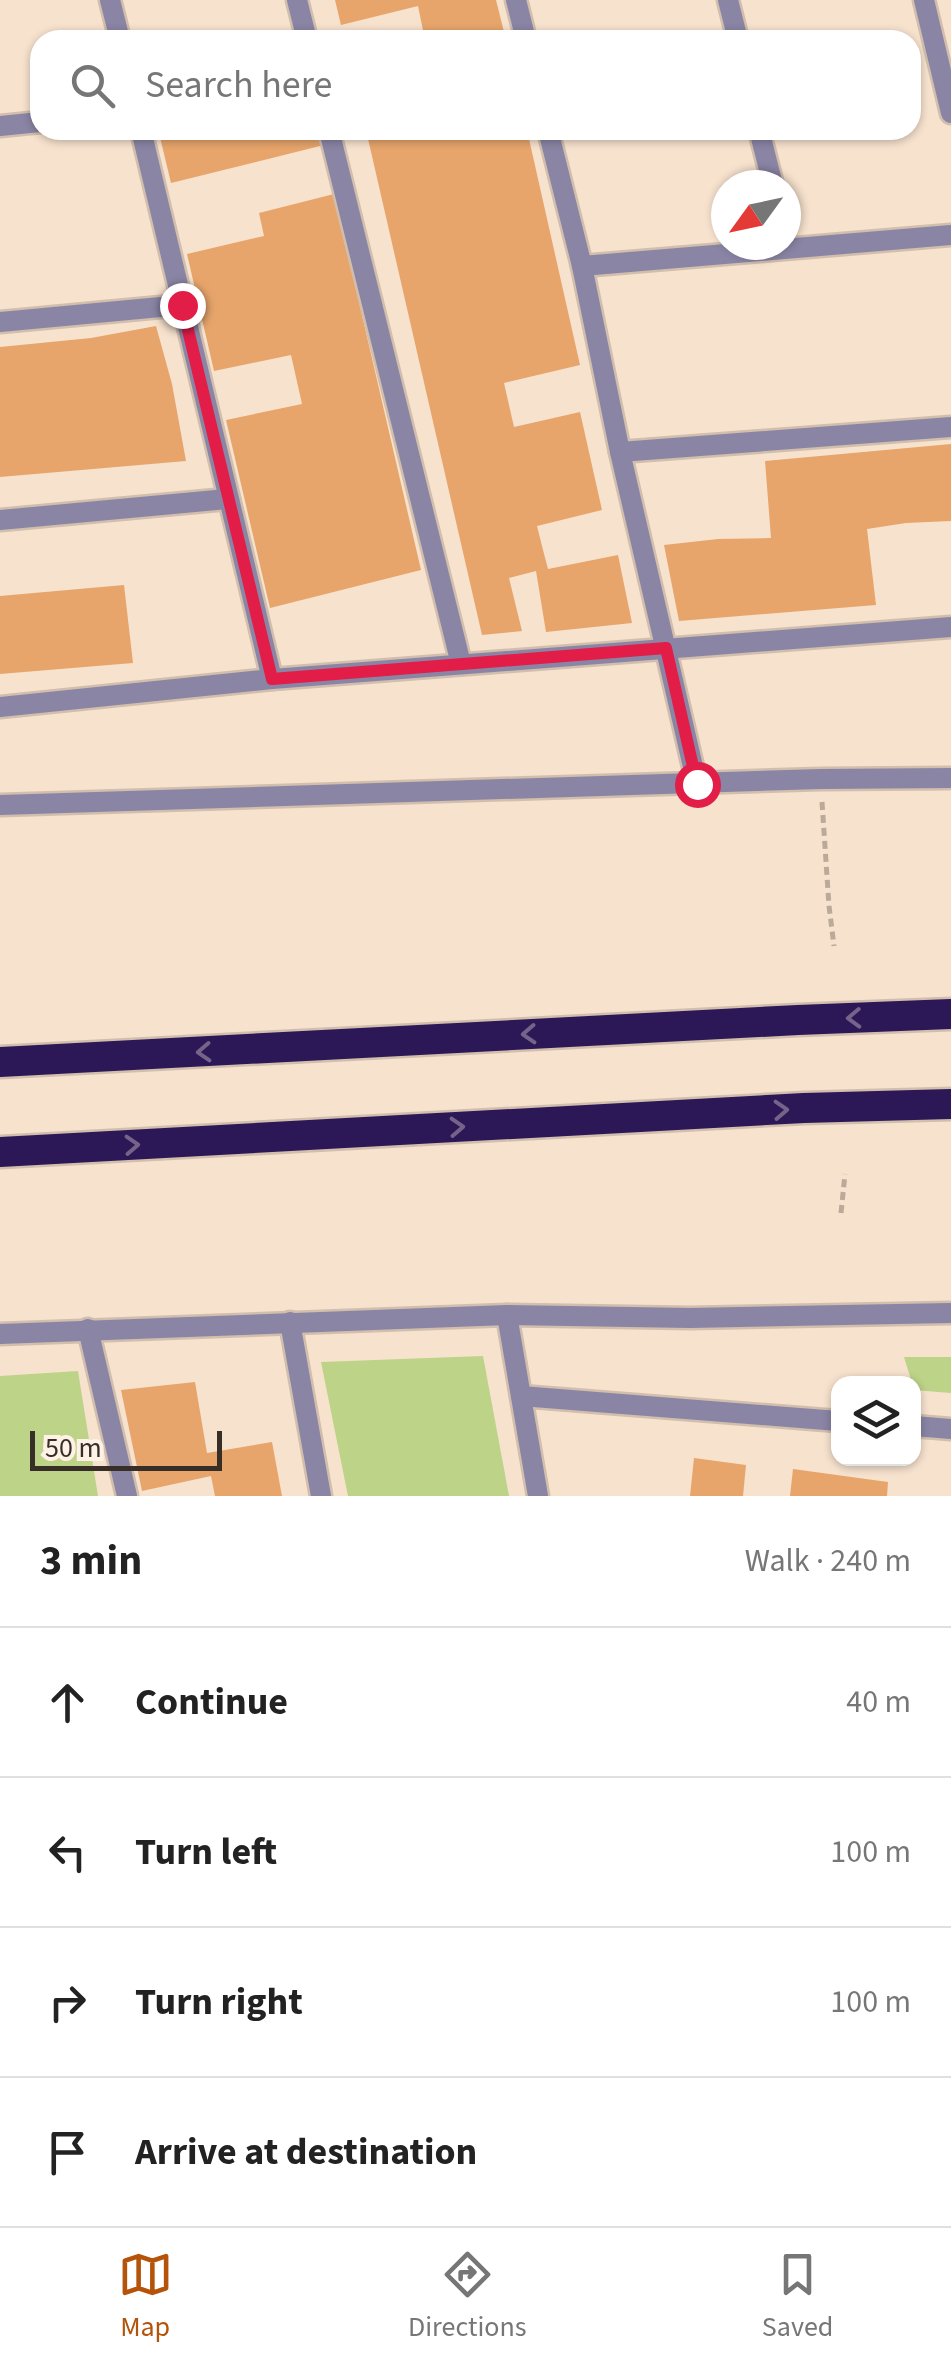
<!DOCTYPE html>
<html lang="en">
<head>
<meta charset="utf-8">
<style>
  body { margin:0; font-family:"Source Sans 3",sans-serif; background:#f6f6f6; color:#222 }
  .controls { position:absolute; right:30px; bottom:30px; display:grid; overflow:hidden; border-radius:20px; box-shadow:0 2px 8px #0004 }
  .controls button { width:90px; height:90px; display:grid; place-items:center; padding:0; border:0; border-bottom:2px solid #e0e0e0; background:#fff; color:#222; font:50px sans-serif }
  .compass { position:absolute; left:711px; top:170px; width:90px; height:90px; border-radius:50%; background:#fff; box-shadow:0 2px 8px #0004; rotate:237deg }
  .scale { position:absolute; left:30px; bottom:25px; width:192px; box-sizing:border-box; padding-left:10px; border:5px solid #372f27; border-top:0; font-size:28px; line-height:35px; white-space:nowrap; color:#372f27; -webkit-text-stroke:8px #fef1e5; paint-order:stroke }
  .stop { position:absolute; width:30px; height:30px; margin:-22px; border:8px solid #e11d48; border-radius:50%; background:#fff }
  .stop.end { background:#e11d48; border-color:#fff; box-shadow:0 2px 10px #0008 }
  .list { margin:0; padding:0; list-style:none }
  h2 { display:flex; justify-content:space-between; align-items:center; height:130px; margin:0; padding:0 40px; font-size:42px }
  h2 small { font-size:32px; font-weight:400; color:#767676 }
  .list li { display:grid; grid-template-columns:65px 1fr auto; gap:30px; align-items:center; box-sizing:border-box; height:150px; padding:0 40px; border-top:2px solid #e0e0e0 }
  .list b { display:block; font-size:38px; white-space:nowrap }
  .list em { font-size:32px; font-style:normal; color:#767676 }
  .icon { flex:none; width:55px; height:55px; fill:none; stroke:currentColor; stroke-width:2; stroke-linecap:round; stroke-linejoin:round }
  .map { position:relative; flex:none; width:951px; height:1496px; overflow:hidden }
  .search { position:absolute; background:#fff; box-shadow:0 2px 8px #0004; left:30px; right:30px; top:30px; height:110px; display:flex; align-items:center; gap:25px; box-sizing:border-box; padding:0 35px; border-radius:30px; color:#767676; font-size:38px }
  .sheet { height:730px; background:#fff }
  nav { display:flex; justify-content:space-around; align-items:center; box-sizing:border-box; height:140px; border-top:2px solid #e0e0e0; background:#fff; font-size:28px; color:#767676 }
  nav a { display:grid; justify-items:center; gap:5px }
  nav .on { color:#b45309 }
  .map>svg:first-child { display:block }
  .green { fill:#bcd388 }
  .building { fill:#e7a56b }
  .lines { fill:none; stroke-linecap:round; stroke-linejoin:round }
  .minor-casing { stroke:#d1bead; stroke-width:25 }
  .tertiary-casing { stroke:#d1bead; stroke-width:25 }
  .motorway-casing { stroke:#d1bead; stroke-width:35 }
  .path { stroke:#ba9; stroke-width:5; stroke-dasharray:8 5; stroke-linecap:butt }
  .minor { stroke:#8a85a5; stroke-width:20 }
  .tertiary { stroke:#8a85a5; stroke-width:20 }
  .motorway { stroke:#2c1757; stroke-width:30 }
  .oneway { stroke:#766389 }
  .route { stroke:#e11d48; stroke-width:12 }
</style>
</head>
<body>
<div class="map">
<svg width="951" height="1496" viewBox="0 0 951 1496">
  <rect width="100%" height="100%" fill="#f7e2ce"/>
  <g class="green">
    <polygon points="483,1356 509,1496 348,1496 321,1362"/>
    <polygon points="904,1357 951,1357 951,1393 914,1390 914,1384 912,1383"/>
    <polygon points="78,1371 98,1496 0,1496 0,1376"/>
  </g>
  <g class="building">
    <polygon points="335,0 496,0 506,40 425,40 418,6 341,25"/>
    <polygon points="170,130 320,130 324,145 171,183 159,133"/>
    <polygon points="366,130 527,130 580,365 504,383 514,427 580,412 602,510 537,526 542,546 548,569 618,555 632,623 546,632 536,571 509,578 522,631 482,635"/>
    <polygon points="334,194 421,570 270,608 226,420 302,404 291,355 214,371 187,254 264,236 259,213"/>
    <polygon points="156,326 172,384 186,461 0,477 0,347 91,338"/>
    <polygon points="951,444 951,521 906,523 867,529 876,605 679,621 664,545 718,539 771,538 765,461"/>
    <polygon points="124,585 133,663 0,674 0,596"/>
    <polygon points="195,1382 207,1453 272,1442 282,1496 215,1496 211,1476 142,1491 121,1390"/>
    <polygon points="694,1458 746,1465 743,1496 690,1496"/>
    <polygon points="793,1469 888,1482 887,1496 790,1496"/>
  </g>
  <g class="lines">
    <g class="minor-casing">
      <g id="minor">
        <polyline points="110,0 120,40"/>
        <polyline points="297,0 307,40"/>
        <polyline points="516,0 526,40"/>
        <polyline points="728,0 738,40"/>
        <polyline points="924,0 951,113"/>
        <polyline points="0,126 40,122"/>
        <polyline points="141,130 272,679"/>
        <polyline points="329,130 461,664"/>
        <polyline points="548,130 582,266 620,452 697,784"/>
        <polyline points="759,130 773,185"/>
        <polyline points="582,266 951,235"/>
        <polyline points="0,322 182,305"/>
        <polyline points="620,452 951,427"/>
        <polyline points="0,520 227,499"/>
        <polyline points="0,707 272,679 951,627"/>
        <polyline points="290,1322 321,1496"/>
        <polyline points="88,1329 127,1496"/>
        <polyline points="521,1396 838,1421"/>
        <polyline points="914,1426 951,1429"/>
      </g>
    </g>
    <g class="tertiary-casing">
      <g id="tertiary">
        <polyline points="0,805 821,779 951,778"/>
        <polyline points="507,1315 538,1496"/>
        <polyline points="0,1334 507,1315 690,1318 951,1313"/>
      </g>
    </g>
    <g class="motorway-casing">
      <g id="motorway">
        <polyline points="0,1062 798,1020 951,1014"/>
        <polyline points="0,1152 804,1108 951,1104"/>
      </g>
    </g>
    <g class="path">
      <polyline points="822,802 829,906 834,946"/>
      <polyline points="841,1213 845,1174"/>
    </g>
    <use href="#minor" class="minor"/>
    <use href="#tertiary" class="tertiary"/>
    <use href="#motorway" class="motorway"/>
  </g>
  <defs><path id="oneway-chevron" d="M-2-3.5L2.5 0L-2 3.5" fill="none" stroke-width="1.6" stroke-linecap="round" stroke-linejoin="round" transform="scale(2.5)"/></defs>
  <g class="oneway">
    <use href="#oneway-chevron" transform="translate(854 1018) rotate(178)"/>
    <use href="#oneway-chevron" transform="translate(529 1034) rotate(177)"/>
    <use href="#oneway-chevron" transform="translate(204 1052) rotate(177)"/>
    <use href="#oneway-chevron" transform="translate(781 1110) rotate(-3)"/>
    <use href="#oneway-chevron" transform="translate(457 1127) rotate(-3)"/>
    <use href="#oneway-chevron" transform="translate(132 1145) rotate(-3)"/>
  </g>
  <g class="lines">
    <polyline class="route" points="182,305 272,679 666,648 697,784"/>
  </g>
</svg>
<div class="controls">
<button><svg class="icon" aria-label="layers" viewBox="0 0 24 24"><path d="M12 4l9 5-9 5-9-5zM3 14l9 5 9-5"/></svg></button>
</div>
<svg class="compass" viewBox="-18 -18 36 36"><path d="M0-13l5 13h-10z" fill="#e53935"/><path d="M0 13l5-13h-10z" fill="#767676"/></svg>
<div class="scale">50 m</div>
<div class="stop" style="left:697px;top:784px"></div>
<div class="stop end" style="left:182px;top:305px"></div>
<div class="search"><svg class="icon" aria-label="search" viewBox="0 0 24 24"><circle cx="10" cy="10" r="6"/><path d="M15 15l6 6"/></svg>Search here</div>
</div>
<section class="sheet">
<h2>3 min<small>Walk · 240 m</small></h2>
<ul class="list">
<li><svg class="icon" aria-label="ahead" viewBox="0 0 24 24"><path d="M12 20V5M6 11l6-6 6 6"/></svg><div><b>Continue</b></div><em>40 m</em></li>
<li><svg class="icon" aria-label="left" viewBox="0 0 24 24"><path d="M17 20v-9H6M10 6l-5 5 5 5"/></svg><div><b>Turn left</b></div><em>100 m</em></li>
<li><svg class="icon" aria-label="right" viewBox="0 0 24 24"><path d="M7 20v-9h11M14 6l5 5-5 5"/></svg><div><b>Turn right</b></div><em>100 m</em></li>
<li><svg class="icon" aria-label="arrive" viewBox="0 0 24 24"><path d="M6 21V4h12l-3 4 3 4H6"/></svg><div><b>Arrive at destination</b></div></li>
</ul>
</section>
<nav>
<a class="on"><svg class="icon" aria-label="map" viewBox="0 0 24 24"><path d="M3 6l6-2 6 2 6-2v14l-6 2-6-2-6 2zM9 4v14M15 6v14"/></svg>Map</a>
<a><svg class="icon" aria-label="directions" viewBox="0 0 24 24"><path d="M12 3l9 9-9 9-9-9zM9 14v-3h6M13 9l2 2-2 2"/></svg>Directions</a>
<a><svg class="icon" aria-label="saved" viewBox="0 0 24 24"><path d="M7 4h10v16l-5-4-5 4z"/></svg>Saved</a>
</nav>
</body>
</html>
